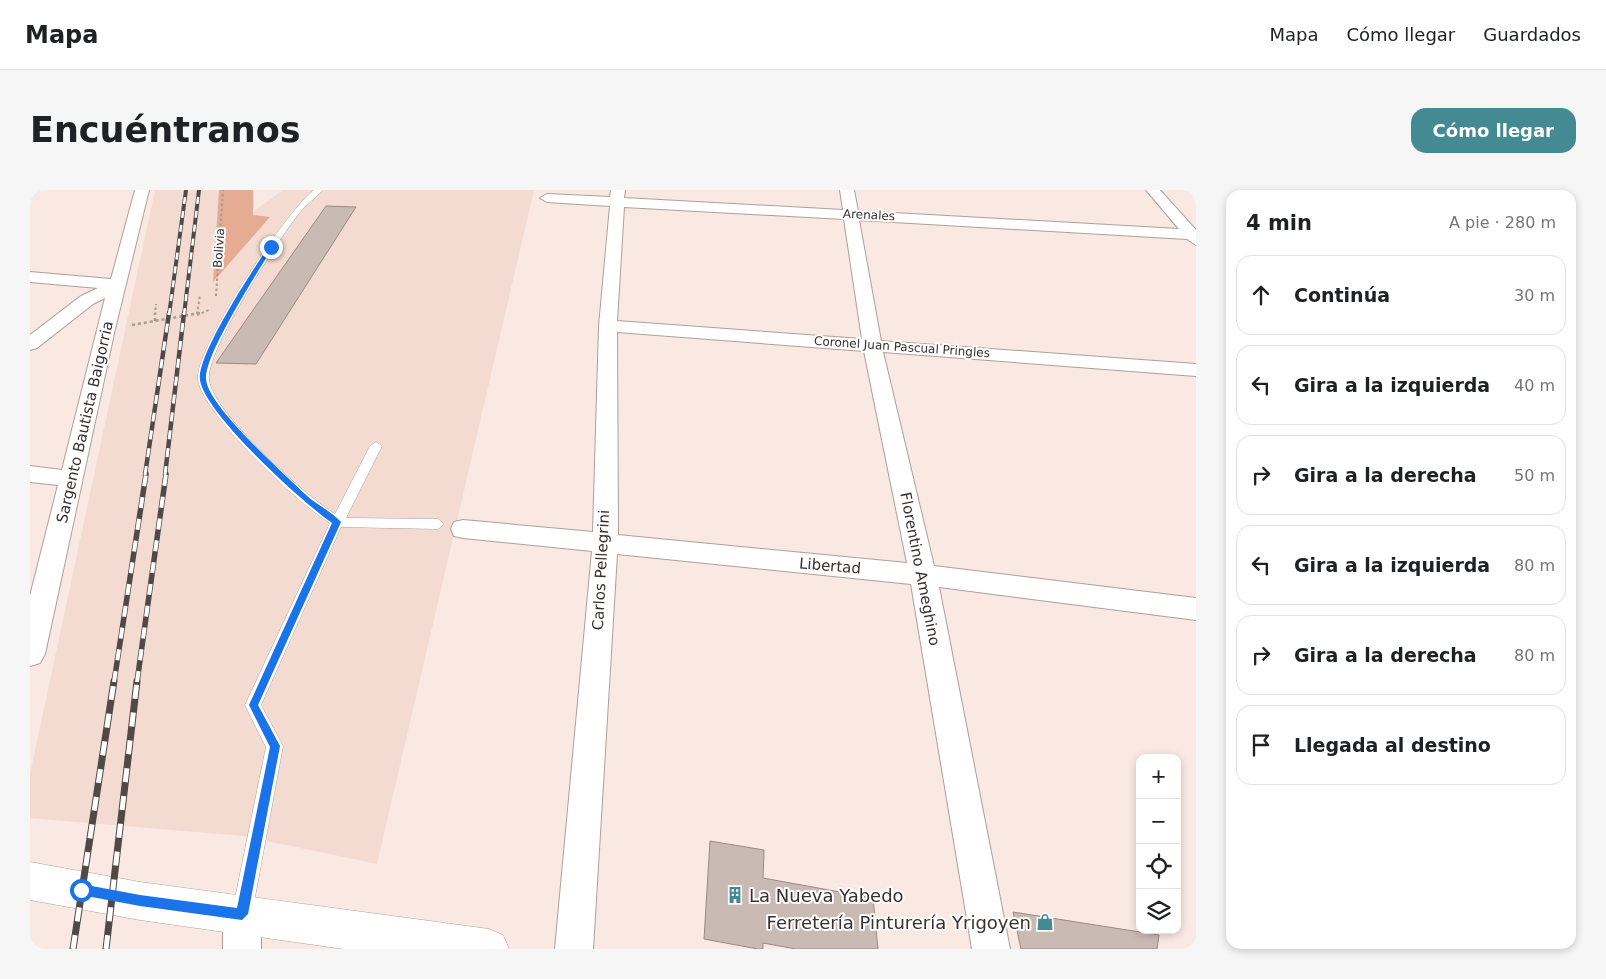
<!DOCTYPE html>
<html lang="es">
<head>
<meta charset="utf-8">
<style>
  body { margin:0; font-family:"DejaVu Sans",sans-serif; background:#f6f6f6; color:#202124 }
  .controls { position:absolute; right:15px; bottom:15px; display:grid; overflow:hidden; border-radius:10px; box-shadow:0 2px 8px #0003 }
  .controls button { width:45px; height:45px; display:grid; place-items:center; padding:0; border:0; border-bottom:1px solid #e0e0e0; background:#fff; color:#202124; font:25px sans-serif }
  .stop { position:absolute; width:15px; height:15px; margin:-11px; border:4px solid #1a73e8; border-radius:50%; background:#fff }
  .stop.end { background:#1a73e8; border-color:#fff; box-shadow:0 1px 5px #0008 }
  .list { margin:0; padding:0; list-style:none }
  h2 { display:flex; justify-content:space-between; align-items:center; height:65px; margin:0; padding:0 20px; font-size:21px }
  h2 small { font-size:16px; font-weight:400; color:#757577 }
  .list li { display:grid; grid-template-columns:32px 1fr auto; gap:15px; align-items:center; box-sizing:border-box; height:80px; margin:0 10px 10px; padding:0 10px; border:1px solid #e0e0e0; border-radius:15px }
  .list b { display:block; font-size:19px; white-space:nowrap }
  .list em { font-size:16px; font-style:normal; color:#757577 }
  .icon { flex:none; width:28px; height:28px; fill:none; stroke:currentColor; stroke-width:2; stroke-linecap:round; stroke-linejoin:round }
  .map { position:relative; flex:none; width:1166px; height:759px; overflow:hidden; border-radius:15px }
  header { display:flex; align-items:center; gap:30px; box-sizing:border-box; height:70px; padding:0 25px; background:#fff; border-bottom:1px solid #e0e0e0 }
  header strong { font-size:24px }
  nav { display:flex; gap:28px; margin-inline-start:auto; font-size:18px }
  .intro { display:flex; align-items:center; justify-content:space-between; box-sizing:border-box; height:120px; padding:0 30px }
  h1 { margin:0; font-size:35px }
  .button { padding:12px 22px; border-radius:15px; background:#448a93; color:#fff; font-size:18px; font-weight:700 }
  main { display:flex; gap:30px; padding:0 30px }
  aside { flex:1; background:#fff; border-radius:15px; box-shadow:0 2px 8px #0003 }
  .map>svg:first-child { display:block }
  .built { fill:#f3dbd1 }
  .green { fill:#e5ab93 }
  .building { fill:#cabab4; stroke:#988a83 }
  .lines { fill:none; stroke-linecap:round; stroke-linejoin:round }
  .service-casing { stroke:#ae9f98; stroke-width:1 }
  .minor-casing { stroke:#ae9f98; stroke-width:2 }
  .tertiary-casing { stroke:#ae9f98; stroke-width:1 }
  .path-far1 { stroke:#a69b96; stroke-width:2; stroke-dasharray:2.5 2.5; stroke-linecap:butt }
  .path { stroke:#a69b96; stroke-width:2.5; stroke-dasharray:3 3; stroke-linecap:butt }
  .service { fill:#fff; fill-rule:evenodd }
  .minor { fill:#fff; fill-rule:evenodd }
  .tertiary { fill:#fff; fill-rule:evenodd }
  .rail-far3-casing { stroke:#504946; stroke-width:4 }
  .rail-far2-casing { stroke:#504946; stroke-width:4.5 }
  .rail-far1-casing { stroke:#504946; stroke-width:5.5 }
  .rail-casing { stroke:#504946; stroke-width:7 }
  .rail-far3 { stroke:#fff; stroke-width:2.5; stroke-dasharray:7; stroke-linecap:butt }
  .rail-far2 { stroke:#fff; stroke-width:3; stroke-dasharray:9; stroke-linecap:butt }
  .rail-far1 { stroke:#fff; stroke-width:4; stroke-dasharray:11; stroke-linecap:butt }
  .rail { stroke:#fff; stroke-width:5; stroke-dasharray:14; stroke-linecap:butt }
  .route { fill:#1a73e8 }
  .labels { text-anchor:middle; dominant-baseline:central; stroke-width:4; stroke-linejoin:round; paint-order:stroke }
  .far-street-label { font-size:12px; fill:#37312f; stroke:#fff }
  .street-label { font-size:15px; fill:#37312f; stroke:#fff }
  .near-poi-label { font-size:18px; fill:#37312f; stroke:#fff; text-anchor:start }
</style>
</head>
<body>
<header>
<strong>Mapa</strong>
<nav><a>Mapa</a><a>Cómo llegar</a><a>Guardados</a></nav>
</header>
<div class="intro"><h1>Encuéntranos</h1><a class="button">Cómo llegar</a></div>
<main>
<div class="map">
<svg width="1166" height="759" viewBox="0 0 1166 759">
  <rect width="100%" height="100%" fill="#f9e9e2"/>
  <polygon class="built" points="125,0 223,0 224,21 253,0 504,0 347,674 213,646 0,628 0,584"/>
  <polygon class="green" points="189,0 223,0 223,25 240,27 183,92"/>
  <g class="building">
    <polygon points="296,16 326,17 226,174 186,173"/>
    <polygon points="680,651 734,660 733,688 843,708 848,759 766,759 733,753 733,759 728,759 674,749"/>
    <polygon points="983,722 1129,745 1127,759 991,759"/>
  </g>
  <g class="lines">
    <g class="service-casing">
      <path id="service" d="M284,0H293C283,10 272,18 264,30C245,55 175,163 179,190C183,223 275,306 305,324L340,256L346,252L352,256L316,328L408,329L414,334L408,339L311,337L231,515L253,556L222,723L219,730L212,733L205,730L202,723L236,557L215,515L300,333C270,315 171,223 168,189C165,158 257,20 284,0Z"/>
    </g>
    <g class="minor-casing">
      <g id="minor">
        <polygon points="105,0 119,0 85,139 15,464 10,473 0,476 0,406 28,295 0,292 0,276 32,280 75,108 63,114 7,158 0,160 0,145 51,106 68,98 0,92 0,82 81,89"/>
        <path d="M581,0H595L594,8L813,20L810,0H824L828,21L1149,39L1116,0H1130L1166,40V55L1157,49L829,30L851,151L1166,174V186L853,162L904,376L1166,408V430L909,397L980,759H942L881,394L587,364L563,759H525L562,361L433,348L424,346L421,339L424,332L433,330L563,342L569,136L580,16L517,12L510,8L517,4L580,7ZM594,17L814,29L832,149L587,131ZM587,142L834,161L877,373L588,345Z"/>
        <polygon points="212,705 225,711 231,724 231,759 193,759 193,724 199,711"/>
      </g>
    </g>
    <g class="tertiary-casing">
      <polygon id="tertiary" points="0,672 110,692 459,739 473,745 479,759 314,759 110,730 0,710"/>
    </g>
    <g class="path-far1">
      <polyline points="186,106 193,0"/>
      <polyline points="167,124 170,105"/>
      <polyline points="125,125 126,114"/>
      <polyline points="167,125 179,120"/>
    </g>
    <g class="path">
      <polyline points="125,131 125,123"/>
      <polyline points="102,135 170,123"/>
    </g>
    <use href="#service" class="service"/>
    <use href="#minor" class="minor"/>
    <use href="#tertiary" class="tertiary"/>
    <g class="rail-far3-casing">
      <g id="rail-far3">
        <polyline points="139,125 156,0"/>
        <polyline points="154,125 169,0"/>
      </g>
    </g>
    <g class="rail-far2-casing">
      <g id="rail-far2">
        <polyline points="115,285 139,123"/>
        <polyline points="135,285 154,123"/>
      </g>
    </g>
    <g class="rail-far1-casing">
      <g id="rail-far1">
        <polyline points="84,492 116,284"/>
        <polyline points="107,492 136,284"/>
      </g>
    </g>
    <g class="rail-casing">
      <g id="rail">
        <polyline points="43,759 84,491"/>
        <polyline points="76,759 107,491"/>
      </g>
    </g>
    <use href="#rail-far3" class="rail-far3"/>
    <use href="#rail-far2" class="rail-far2"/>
    <use href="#rail-far1" class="rail-far1"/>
    <use href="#rail" class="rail"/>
  </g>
  <path class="route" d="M239,56L243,57C229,80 174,165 176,189C178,217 253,282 275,304C285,314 301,321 311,332L228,515L250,556L218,724L212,730L110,716L51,705L46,700L51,694L110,705L207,718L240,557L219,515L302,333C272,312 175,224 170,190C166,166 224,78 239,56Z"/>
  <defs>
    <g id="building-bare" transform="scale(1.35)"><path d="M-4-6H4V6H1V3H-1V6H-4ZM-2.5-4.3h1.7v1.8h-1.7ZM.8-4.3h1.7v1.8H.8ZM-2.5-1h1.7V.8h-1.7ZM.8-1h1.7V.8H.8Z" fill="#448a93" stroke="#fff" stroke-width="2.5" paint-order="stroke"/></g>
    <g id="shop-bare" transform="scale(1.35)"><path d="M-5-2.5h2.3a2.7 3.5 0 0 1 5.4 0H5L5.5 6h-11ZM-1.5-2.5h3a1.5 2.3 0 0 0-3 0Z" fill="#448a93" stroke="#fff" stroke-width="2.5" paint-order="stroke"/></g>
  </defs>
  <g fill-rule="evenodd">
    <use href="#building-bare" x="705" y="705"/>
    <use href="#shop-bare" x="1015" y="732"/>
  </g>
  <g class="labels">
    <g class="far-street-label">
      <text transform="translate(839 25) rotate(3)">Arenales</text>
      <text transform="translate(189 58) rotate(-86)">Bolivia</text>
      <text transform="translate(872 157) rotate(4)">Coronel Juan Pascual Pringles</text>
    </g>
    <g class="street-label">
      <text transform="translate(55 232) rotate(-77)">Sargento Bautista Baigorria</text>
      <text transform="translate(800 376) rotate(5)">Libertad</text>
      <text transform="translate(890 379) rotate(79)">Florentino Ameghino</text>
      <text transform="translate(571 380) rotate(-87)">Carlos Pellegrini</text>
    </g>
    <g class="near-poi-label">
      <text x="719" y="705">La Nueva Yabedo</text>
      <text x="1001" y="732" text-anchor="end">Ferretería Pinturería Yrigoyen</text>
    </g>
  </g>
</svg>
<div class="controls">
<button>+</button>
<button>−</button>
<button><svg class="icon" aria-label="locate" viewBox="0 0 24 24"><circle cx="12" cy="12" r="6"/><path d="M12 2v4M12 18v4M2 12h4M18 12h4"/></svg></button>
<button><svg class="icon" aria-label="layers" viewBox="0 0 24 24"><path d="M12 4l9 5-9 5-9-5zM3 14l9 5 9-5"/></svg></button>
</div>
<div class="stop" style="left:51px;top:700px"></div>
<div class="stop end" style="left:241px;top:57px"></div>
</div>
<aside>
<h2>4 min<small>A pie · 280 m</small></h2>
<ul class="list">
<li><svg class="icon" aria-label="ahead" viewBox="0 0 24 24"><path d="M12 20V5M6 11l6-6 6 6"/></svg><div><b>Continúa</b></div><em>30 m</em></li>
<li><svg class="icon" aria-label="left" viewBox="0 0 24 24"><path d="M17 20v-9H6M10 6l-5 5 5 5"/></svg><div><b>Gira a la izquierda</b></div><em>40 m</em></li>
<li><svg class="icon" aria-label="right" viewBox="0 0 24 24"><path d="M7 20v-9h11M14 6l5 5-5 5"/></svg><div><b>Gira a la derecha</b></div><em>50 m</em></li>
<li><svg class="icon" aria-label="left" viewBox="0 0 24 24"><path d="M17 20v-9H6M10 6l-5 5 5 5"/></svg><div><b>Gira a la izquierda</b></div><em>80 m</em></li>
<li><svg class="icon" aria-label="right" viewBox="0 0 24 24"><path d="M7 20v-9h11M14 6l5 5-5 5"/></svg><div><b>Gira a la derecha</b></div><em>80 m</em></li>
<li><svg class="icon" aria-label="arrive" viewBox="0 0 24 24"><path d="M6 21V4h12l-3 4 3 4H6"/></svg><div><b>Llegada al destino</b></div></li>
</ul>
</aside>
</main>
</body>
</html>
